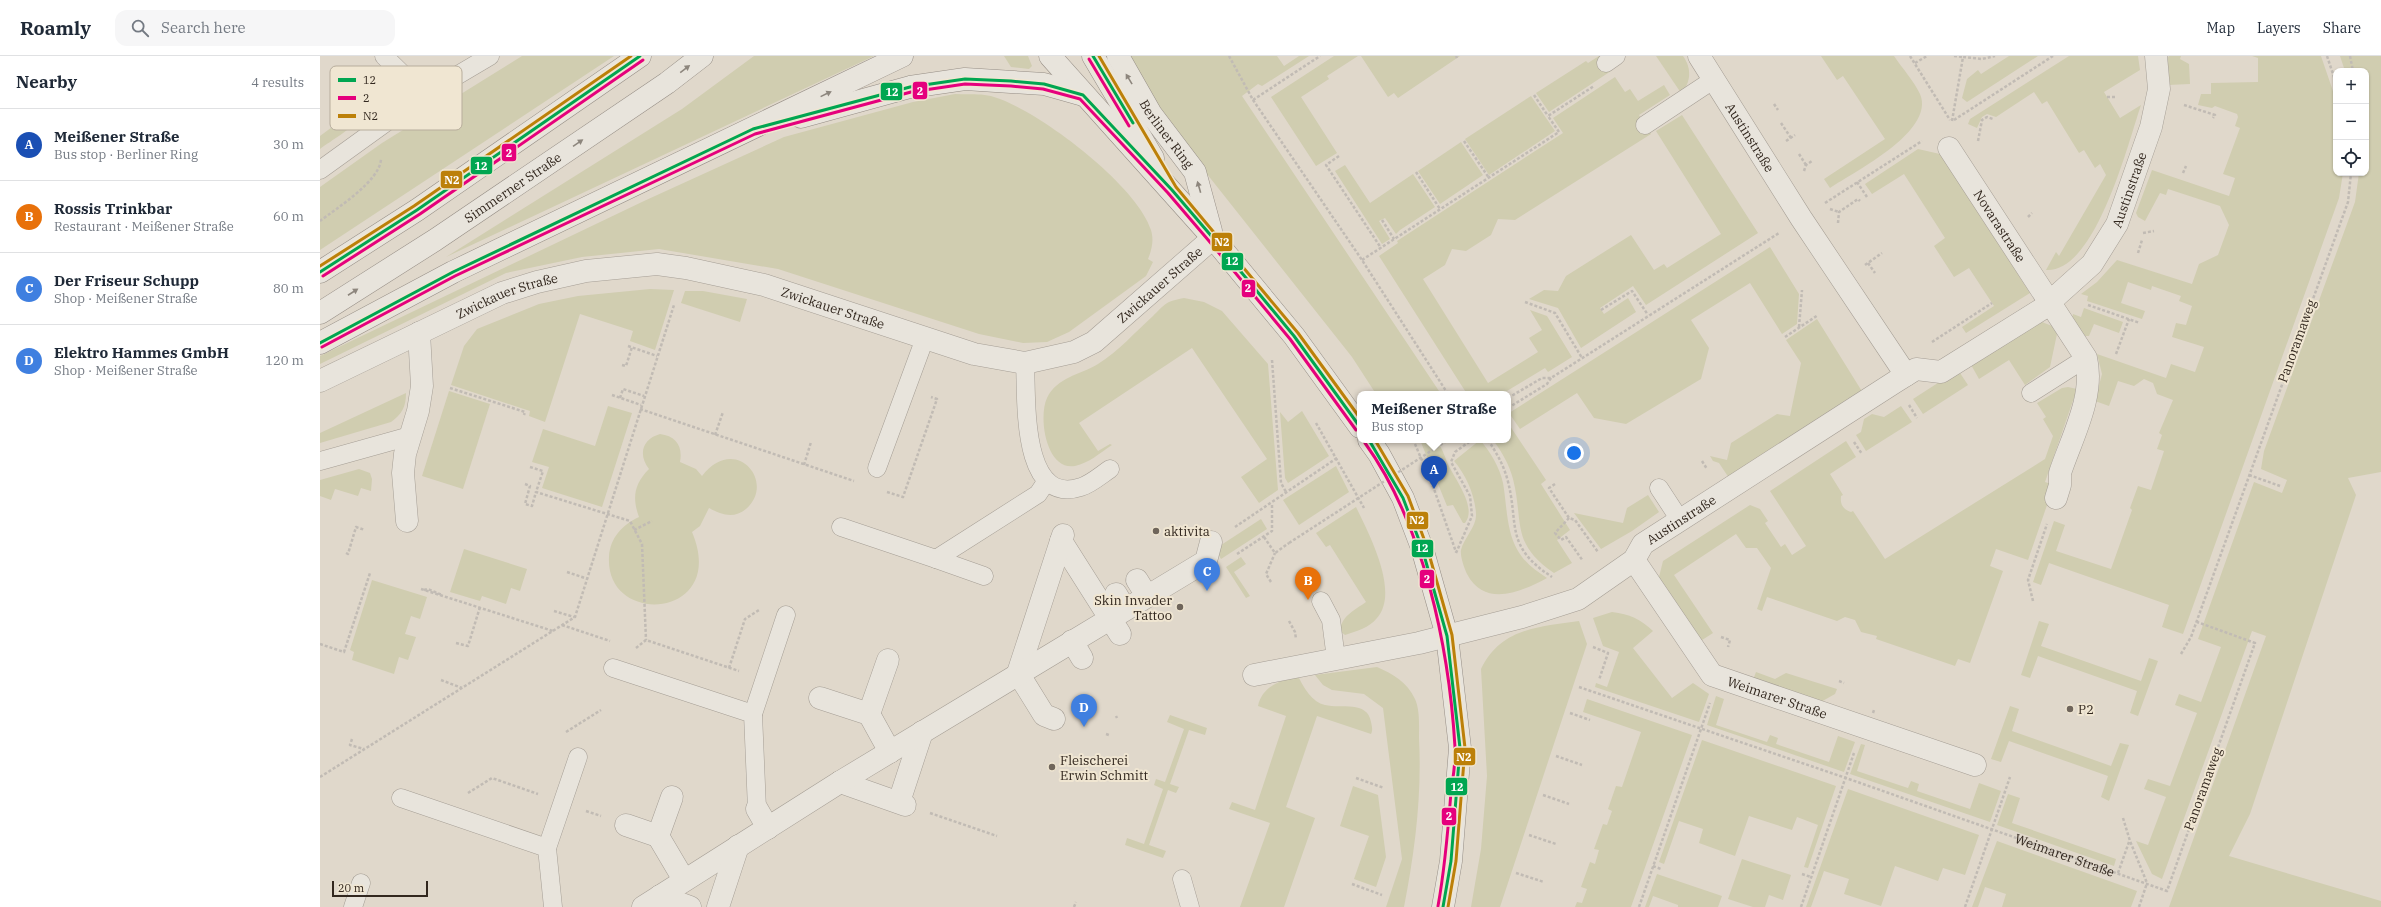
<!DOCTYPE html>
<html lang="en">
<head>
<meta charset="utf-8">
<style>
  body { margin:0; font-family:"IBM Plex Serif",serif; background:#f6f6f7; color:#1f2937 }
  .controls { position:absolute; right:12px; top:12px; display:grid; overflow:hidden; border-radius:8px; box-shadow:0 1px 3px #0004 }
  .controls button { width:36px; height:36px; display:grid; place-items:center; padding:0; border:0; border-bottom:1px solid #e0e1e3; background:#fff; color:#1f2937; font:20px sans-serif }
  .scale { position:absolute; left:12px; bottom:10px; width:96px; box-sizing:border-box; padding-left:4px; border:2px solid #32271e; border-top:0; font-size:11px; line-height:14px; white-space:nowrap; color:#32271e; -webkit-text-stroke:3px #f0e6d2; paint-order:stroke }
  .you { position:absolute; left:1254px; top:397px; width:14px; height:14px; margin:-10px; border:3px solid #fff; border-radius:50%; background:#1a73e8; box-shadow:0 0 0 6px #1a73e833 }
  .badge { display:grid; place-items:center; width:26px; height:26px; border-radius:50%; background:#6f655b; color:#fff; font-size:13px; font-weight:700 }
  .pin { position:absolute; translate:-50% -33px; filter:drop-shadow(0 1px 2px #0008) }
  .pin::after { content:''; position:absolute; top:21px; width:14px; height:12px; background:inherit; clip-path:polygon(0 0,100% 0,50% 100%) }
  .popup { position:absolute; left:1037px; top:335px; width:154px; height:52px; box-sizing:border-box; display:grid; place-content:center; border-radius:8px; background:#fff; filter:drop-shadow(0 1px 3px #0005); font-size:13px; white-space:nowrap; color:#747a83 }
  .popup b { font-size:15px; color:#1f2937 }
  .popup::after { content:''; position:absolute; left:50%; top:100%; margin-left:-8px; border:8px solid transparent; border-top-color:#fff }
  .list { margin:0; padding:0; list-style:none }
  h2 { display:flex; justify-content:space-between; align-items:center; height:52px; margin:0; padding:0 16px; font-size:17px }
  h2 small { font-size:13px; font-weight:400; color:#747a83 }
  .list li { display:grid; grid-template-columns:26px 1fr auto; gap:12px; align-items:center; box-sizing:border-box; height:72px; padding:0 16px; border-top:1px solid #e0e1e3 }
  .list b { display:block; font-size:15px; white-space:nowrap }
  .list p { margin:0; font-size:13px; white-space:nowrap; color:#747a83 }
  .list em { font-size:13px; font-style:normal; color:#747a83 }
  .icon { flex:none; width:22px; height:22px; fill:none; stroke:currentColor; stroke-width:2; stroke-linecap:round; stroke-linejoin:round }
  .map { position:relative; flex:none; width:2061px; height:851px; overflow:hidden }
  header { display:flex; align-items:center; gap:24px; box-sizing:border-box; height:56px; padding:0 20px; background:#fff; border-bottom:1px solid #e0e1e3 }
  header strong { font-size:19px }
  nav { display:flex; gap:22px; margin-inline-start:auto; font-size:14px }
  .search { width:280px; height:36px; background:#f6f6f7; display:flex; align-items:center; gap:10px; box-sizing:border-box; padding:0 14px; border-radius:12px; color:#747a83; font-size:15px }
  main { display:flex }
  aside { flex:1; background:#fff }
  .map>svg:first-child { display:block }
  .green { fill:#d0cdb0 }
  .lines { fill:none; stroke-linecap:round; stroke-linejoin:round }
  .lane-casing { stroke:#a59e95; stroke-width:19 }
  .street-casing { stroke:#a59e95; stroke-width:23 }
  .secondary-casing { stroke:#958d85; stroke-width:23 }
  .path { stroke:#c1bbb4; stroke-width:2.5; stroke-dasharray:3 2; stroke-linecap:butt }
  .lane { stroke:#e8e4dc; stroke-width:18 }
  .street { stroke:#e8e4dc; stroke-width:22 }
  .secondary { stroke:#e8e4dc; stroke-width:22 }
  .path-bridge { stroke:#c1bbb4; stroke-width:2.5; stroke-dasharray:3 2; stroke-linecap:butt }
  .bus-1-casing { stroke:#f0e6d2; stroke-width:6 }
  .bus-2-casing { stroke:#f0e6d2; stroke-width:6 }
  .bus-3-casing { stroke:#f0e6d2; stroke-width:6 }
  .bus-1 { stroke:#00a651; stroke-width:3 }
  .bus-2 { stroke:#e5007d; stroke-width:3 }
  .bus-3 { stroke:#bc8009; stroke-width:3 }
  .oneway { fill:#8d867d }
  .poi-dot { fill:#6f655b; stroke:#f0e6d2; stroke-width:1.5 }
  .labels { text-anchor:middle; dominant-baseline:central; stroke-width:4; stroke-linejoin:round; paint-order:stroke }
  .street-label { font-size:13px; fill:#32271e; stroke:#f0e6d2 }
  .poi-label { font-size:13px; fill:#32271e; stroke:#f0e6d2; text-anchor:start }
  .key { fill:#f0e6d2; stroke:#b7ad9c; stroke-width:1 }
  .key-label { font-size:11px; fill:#32271e }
  .line-badge { stroke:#f0e6d2; stroke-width:1.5 }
  .badge-label { font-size:11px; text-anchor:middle; font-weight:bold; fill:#fff }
</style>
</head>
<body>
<header>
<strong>Roamly</strong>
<div class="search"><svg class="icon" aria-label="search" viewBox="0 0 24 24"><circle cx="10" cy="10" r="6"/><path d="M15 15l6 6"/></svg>Search here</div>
<nav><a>Map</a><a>Layers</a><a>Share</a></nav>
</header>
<main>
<aside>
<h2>Nearby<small>4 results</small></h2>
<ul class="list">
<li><span class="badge" style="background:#1a4fb4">A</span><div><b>Meißener Straße</b><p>Bus stop · Berliner Ring</p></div><em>30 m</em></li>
<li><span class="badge" style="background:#e8710a">B</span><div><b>Rossis Trinkbar</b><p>Restaurant · Meißener Straße</p></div><em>60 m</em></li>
<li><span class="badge" style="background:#3f7fe0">C</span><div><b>Der Friseur Schupp</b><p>Shop · Meißener Straße</p></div><em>80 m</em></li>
<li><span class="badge" style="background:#3f7fe0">D</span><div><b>Elektro Hammes GmbH</b><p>Shop · Meißener Straße</p></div><em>120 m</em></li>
</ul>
</aside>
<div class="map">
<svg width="2061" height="851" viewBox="0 0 2061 851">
  <rect width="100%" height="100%" fill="#e0d8cb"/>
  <g class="green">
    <polygon points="202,0 294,0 0,194 0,131 62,87"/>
    <polygon points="434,0 554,0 126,201 362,53"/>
    <polygon points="684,0 708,0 712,10 709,13 691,11"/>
    <polygon points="808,0 957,0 964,10 979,0 989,0 942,30 938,28 922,40 1121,338 1056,338 1032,301 845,65"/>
    <polygon points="1014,0 1038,0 1007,20 1009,23 981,41 1017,97 996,110 951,41"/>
    <polygon points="1041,0 1140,0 1078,42 1074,37 1068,41"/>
    <polygon points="1279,0 1281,0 1291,15 1229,56 1216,37 1266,5 1268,7"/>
    <path d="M1336,0H1363C1372,12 1371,27 1361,37Z"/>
    <path d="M1501,0H1574C1582,12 1594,25 1600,38C1616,75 1534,116 1510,132L1504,123L1565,83L1523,20L1517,24Z"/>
    <polygon points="1689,0 1718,0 1647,46 1642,42 1647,23 1658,14 1661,18"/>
    <path d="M1749,0H1818L1820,14L1784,36L1800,62L1821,49C1808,87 1776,217 1726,214L1736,196L1739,200L1786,119L1780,108L1775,112L1764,94L1759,97L1727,45L1722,48L1714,36L1676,61L1667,58L1662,61L1657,72L1648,68L1650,63Z"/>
    <polygon points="1849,0 1861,0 1860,3 1869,8 1870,28 1848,29 1846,5"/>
    <polygon points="1932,0 2001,0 2016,44 2016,117 2023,117 2019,142 1863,578 1842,571 1849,549 1729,507 1721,529 1713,526 1734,465 1745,469 1736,495 1791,513 1812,454 1810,452 1818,430 1831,434 1844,395 1837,393 1842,379 1839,377 1853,344 1837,338 1833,327 1824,323 1814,330 1798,325 1789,350 1775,345 1782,318 1777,298 1846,322 1851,308 1875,316 1884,291 1852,281 1856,267 1866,269 1872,250 1859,245 1861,240 1832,230 1831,234 1808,226 1801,247 1825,255 1822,263 1767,245 1768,240 1761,238 1777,226 1797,204 1872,228 1879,208 1898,199 1909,169 1900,150 1848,133 1846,139 1840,137 1825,165 1818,161 1816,157 1832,114 1909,140 1915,122 1903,118 1920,72 1915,70 1918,61 1917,58 1895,50 1892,52 1878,49 1881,38 1891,38 1891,27 1938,26 1938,2"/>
    <polygon points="2020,0 2061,0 2061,416 2028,422 2036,439 1930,758 1909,800 2061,845 2061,851 1849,851 1946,580 1932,575 1842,823 1832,818 1816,785 1828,789 1846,741 1824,733 1828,723 1850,730 1877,657 1855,649 1859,638 1881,646 1901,591 1878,583 1934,426 1962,437 1967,424 1941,413 1944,395 2035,146 2039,117 2046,117 2046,15 2024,12"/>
    <path d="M50,14L56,18C65,55 25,75 0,93V80L50,43L39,25Z"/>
    <polygon points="1295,21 1305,36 1310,33 1318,45 1344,29 1350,39 1319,59 1331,78 1195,164 1178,163 1171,179 1146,195 1132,193 1125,209 1103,223 1168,327 1218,296 1209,282 1222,274 1210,254 1227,260 1252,301 1228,316 1225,312 1182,338 1147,338 1059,200 1078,187 1077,185 1243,77 1233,62"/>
    <path d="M635,38C647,39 662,37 674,41C718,54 817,129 831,174C834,184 832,193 828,203L833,206L826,220L749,276L727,286L703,287L659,278L458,213L339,193L262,201L186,217L0,308V300L324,145L464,81L593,46Z"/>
    <polygon points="1211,40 1235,75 1169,119 1145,83"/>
    <polygon points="1362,59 1438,177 1326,249 1313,230 1280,252 1284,258 1308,242 1316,256 1261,292 1238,252 1209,243 1224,234 1238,235 1246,220 1311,179 1334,214 1344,208 1347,212 1401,178 1336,75"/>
    <polygon points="1141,86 1163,119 1120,148 1098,115"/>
    <polygon points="1598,93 1620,98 1710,237 1646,277 1642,271 1674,250 1649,212 1634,221 1614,190 1625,182 1584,118 1552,138 1545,128"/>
    <polygon points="1025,109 1050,147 1093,118 1115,151 1080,174 1076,178 1065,162 1059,165 1070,183 1062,188 1015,115"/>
    <polygon points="1450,191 1479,238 1477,268 1462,278 1430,227 1371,264 1389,292 1381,323 1306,368 1274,362 1257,337 1200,373 1189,357"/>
    <polygon points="330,233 354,234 335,294 310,285 313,275 260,258 225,366 209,360 210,355 131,329 144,290 157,273 219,248 258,240"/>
    <polygon points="365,235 383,235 427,243 420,266 361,247"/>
    <path d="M864,242L884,246L902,255L948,308L958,434L939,447L921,421L947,403L872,292L759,367L778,395L790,388L792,389C780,397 769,407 755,410C726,415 718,361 727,342C737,321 760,319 778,308C798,296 816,275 833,260C838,255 843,249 849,246C853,244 859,243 864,242Z"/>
    <polygon points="1764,252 1803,266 1799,277 1774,268 1769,280 1765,280 1752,262 1753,258 1761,261"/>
    <polygon points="1497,263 1543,337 1409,422 1399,407 1393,405 1390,400 1407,404 1411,387 1457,358 1470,360 1481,307 1466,284"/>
    <polygon points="1717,264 1732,270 1737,278 1730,311 1705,329 1689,304 1659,323 1650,307"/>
    <polygon points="1638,314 1648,329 1603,358 1593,343"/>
    <path d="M1748,331L1757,333L1725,426L1734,429L1708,504L1676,493L1670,510L1683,515L1650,607L1638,603L1635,610L1556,583L1557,580L1541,576L1535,564L1525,561L1517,565L1447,541L1442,555L1437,553L1451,512L1437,492H1426L1416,478L1354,519L1393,577L1379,586L1338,525L1343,505L1430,449L1440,453L1448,465L1445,467L1461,491L1465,488L1472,499L1486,490L1450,435L1526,385L1536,401L1510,418L1523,439L1521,440C1520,449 1523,453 1531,456L1533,455L1565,503L1725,403L1733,380L1723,363L1726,361L1717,347L1742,332Z"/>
    <polygon points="129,335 170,348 143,433 102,420"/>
    <path d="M86,337C86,351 82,358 71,366L0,387V377Z"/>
    <polygon points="288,350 312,357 282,451 222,432 229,411 212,406 223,373 275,390"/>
    <polygon points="1581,350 1592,366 1546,395 1536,379 1541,376 1544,363 1552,358 1564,361"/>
    <polygon points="982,355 1009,400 968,427 965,422 960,356 968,366"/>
    <path d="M1188,367L1226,424L1221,428L1250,474L1237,484L1252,507L1234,517C1190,487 1204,466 1193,423C1189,408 1182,396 1173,384H1188Z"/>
    <path d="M340,378C356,380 363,390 360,406L376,413L382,420C415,377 457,426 426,453C414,463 402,459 389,452L380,470L372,476C409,563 285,572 289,501C290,482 302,469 319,461C312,442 314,428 329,413C318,399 322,383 340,378Z"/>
    <path d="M1100,384H1116C1122,392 1124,398 1127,406C1133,421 1158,451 1145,467H1143L1133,449L1127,450Z"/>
    <path d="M1160,384C1170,395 1180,412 1183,427C1187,449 1186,475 1198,495C1205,507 1216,515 1227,522C1201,536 1165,552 1147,518C1144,512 1140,500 1141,494C1144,482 1157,470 1156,458C1155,439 1146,419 1134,405Z"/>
    <polygon points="1016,410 1029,436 979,469 963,444"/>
    <polygon points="39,413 50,417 52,423 51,435 41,432 38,440 15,433 11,444 0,440 0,424"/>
    <polygon points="1328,439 1339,456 1312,475 1281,493 1254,457 1303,467 1307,452"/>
    <path d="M1036,451C1049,478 1080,536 1057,562C1049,572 1037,575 1025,579L1020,575C1021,560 1035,554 1046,546L1010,489L1006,491L996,477Z"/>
    <polygon points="941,463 947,473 901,503 895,493"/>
    <polygon points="144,493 207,513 200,535 191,532 186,548 162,540 160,545 130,536"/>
    <polygon points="921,501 926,508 914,516 930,540 926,542 906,511"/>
    <polygon points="52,524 107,541 100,563 91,560 85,578 96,581 88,604 79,601 74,618 32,604 34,596 30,594"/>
    <path d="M1292,556C1310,558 1320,563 1333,575L1313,592L1352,642L1373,627L1389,638L1379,666L1275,631L1276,627L1287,631L1299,596L1283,590L1273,562Z"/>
    <path d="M1259,565L1267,588L1180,851H1151L1161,793L1167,720L1161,613C1181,572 1218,571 1259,565Z"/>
    <polygon points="1719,565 1729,568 1721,590 1821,625 1829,602 1838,605 1818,660 1810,657 1817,635 1718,600 1710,622 1701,619"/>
    <path d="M1057,611C1073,618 1087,626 1095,643C1100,654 1099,670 1099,682C1102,739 1095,795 1084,851H1066L1082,803L1063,652L1044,638L1012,634L1003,629L995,619Z"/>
    <polygon points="1436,616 1455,623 1466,617 1517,633 1515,638 1499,647 1433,624"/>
    <path d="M978,620C984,632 992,646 1005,649C1021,653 1047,644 1051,666C1052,671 1053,674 1051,678L997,660L966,751L995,762L964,851H920L950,767L909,753L912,746L935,754L966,660L938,650C942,631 960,624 978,620Z"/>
    <polygon points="1396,640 1404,643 1396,669 1447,686 1450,679 1458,682 1456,688 1509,706 1518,680 1535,686 1524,716 1387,669"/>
    <polygon points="1267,643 1372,679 1311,851 1255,851 1257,846 1262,847 1267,833 1261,831 1270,806 1275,808 1279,794 1274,793 1283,768 1287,769 1292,755 1288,753 1296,730 1302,731 1321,676 1263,656"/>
    <polygon points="1690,650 1699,653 1692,675 1791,710 1800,687 1809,689 1789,745 1781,741 1788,720 1689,685 1681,706 1671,703"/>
    <polygon points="850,659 887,672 885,679 869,674 850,728 859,731 856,737 848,734 829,789 846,795 843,802 805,789 807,782 824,788 843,733 834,729 836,723 845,726 864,673 847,666"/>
    <polygon points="1382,684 1516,730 1488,812 1484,811 1498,769 1477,761 1472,774 1429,760 1415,800 1379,787 1383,773 1359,765 1344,808 1339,806"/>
    <polygon points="1541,688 1545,689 1537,715 1588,732 1591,725 1599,728 1597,735 1650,753 1659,727 1681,735 1670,766 1530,718"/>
    <polygon points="1033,730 1058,739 1066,801 1056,831 1034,823 1049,780 1020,770"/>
    <polygon points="1528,733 1659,779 1645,819 1623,812 1618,825 1575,810 1561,850 1524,838 1529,823 1504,815 1491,851 1486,851"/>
    <polygon points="1688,738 1700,742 1692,767 1796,803 1794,810 1677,769"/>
    <polygon points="1677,785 1817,835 1811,851 1682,851 1686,838 1665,831 1658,851 1652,851"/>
    <polygon points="1422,803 1471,819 1463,844 1449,839 1445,851 1433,851 1408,843"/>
    <polygon points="1337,818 1402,840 1398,851 1358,851 1358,849 1333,840 1329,851 1325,851"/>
  </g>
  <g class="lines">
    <g class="lane-casing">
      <g id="lane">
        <polyline points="64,0 104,39"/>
        <polyline points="1286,7 1296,0"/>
        <polyline points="1325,69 1393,24"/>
        <polyline points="0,114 104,39 170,0"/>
        <path d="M705,307C707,341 700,451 761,431C771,428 781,419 790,413"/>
        <polyline points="1711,337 1766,302"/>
        <polyline points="0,405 90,380"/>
        <polyline points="557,412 605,282"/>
        <polyline points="1339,432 1360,464"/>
        <polyline points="521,471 616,503 718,438 726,426"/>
        <polyline points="616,503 664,520"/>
        <polyline points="1001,545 1011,564 1016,603"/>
        <polyline points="293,612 433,658 437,753"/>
        <polyline points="433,658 466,559"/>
        <polyline points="81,742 227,792 233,851"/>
        <polyline points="227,792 258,701"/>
        <polyline points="862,823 870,851"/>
        <polyline points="33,851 41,827"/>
      </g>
    </g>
    <g class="street-casing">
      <g id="street">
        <path id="s2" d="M1379,0L1481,162L1586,319"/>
        <path id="s3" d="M1629,92L1766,302C1775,340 1752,381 1740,417V429L1736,442"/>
        <path id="s4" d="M0,325L182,237L217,226L266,215L337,208L366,212L444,229L654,298L705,307L754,296L774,286L893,182"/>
        <polyline points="87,465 83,417 85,398 98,355 102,330 99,277"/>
        <polyline points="741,485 800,578"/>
        <path id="s5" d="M1314,504L1392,619L1655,709"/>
        <polyline points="817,524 827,540"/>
        <polyline points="796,538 805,553"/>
        <polyline points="752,585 762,602"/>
        <path id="s6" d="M934,619L1099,587L1202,561L1258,543L1314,504L1323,488L1575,326L1596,313L1621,316L1722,253L1772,208L1797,168L1831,71L1839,33L1836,0"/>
        <polyline points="500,642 549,658 570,696"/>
        <polyline points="549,658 568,604"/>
        <polyline points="734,663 724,659 698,617 743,479"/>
        <polyline points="520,726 585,749"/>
        <polyline points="579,746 602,676"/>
        <polyline points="437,753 448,772"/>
        <polyline points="306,769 338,780 364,824"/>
        <polyline points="338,780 352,741"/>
        <polyline points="340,840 370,851"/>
        <polyline points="323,851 520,726 886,505 891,486"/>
        <polyline points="398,851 418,790"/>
      </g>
    </g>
    <g class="secondary-casing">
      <g id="secondary">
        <polyline points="730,0 893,182 974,280 1040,371"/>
        <polyline points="773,0 833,102"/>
        <path id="s7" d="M798,0L831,58L875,116L891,175"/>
        <polyline points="481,61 590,31 645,23 724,28 763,39"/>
        <polyline points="0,216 97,154 320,0"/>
        <path id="s8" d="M0,257L115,184L347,27L382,0"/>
        <polyline points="0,287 133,216 582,0"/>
        <polyline points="1049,384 1059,398 1083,442 1102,492 1127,580 1140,692 1131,805 1123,851"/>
      </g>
    </g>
    <g class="path">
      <polyline points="909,0 933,44 1042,204 1128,338"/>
      <polyline points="1136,0 1137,2"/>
      <polyline points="1590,0 1630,64"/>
      <polyline points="1634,0 1643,1"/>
      <polyline points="2007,0 2016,27"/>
      <polyline points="2030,0 2033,15"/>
      <polyline points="1595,7 1607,0"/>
      <polyline points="1214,39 1228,60"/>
      <polyline points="1787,41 1797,41"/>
      <polyline points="933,44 1000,0"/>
      <polyline points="1454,48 1458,54"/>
      <polyline points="1864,49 1895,59 1893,62"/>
      <polyline points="1634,64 1733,0"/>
      <polyline points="1632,65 1643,1 1662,3 1675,0"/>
      <polyline points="1461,67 1471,82"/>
      <polyline points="1144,85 1169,122"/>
      <polyline points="1466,85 1475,79"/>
      <polyline points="1658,85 1662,64 1667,61 1673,63"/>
      <polyline points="1479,98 1486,109"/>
      <polyline points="1019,100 1006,109 1061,192"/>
      <polyline points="1484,115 1486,109 1492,105"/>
      <polyline points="1096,116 1120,153"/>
      <polyline points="1863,117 1866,110"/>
      <polyline points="1537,126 1547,141"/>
      <polyline points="1505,147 1602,85"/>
      <polyline points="1510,153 1519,156"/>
      <polyline points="1708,161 1712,157"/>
      <polyline points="1062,164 1074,183"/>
      <path d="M0,165C17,152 60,125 61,103"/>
      <polyline points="1518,167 1519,156 1538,143 1540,145"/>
      <polyline points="1823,177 1834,175"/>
      <polyline points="1818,197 1822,184"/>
      <polyline points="1042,204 1239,76 1228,60 1274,30"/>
      <polyline points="1548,207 1555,217"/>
      <polyline points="1545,209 1562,197"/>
      <polyline points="1205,246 1235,257 1262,302"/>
      <polyline points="1768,249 1820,267"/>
      <polyline points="1281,254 1312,235 1328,259"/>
      <polyline points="1479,271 1482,234"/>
      <polyline points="1465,281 1498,259"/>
      <polyline points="1612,286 1672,247"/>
      <polyline points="308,290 337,300"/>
      <polyline points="1796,298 1809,263"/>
      <polyline points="952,304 961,427 966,436"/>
      <polyline points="302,309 306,310 312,291"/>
      <polyline points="130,332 205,356 204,359"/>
      <polyline points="292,339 321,349"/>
      <polyline points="300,342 303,333 324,340"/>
      <polyline points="1188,342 1222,322 1231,322 1459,177"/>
      <polyline points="1589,349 1597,362"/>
      <polyline points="1188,352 1227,328 1231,322"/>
      <polyline points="320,353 534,425"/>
      <polyline points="996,367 1044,452"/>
      <polyline points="395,379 403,356"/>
      <path d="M1168,384C1176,396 1183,408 1187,422C1200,468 1183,489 1232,521"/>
      <polyline points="1534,386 1542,398"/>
      <polyline points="1095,388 1114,433 1136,496"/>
      <polyline points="1382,405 1387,413"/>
      <polyline points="484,409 491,386"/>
      <polyline points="210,411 223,415 216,436 310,465 322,488 326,584"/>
      <polyline points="1929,419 1960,430"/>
      <polyline points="205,428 210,430 205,448 212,450 216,436"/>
      <polyline points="1235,428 1229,432 1249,462 1255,464 1278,496"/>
      <polyline points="567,436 583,441 617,343 611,341"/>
      <polyline points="1249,462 1235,477 1241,484 1246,481 1263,505"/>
      <polyline points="915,471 1017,402"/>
      <polyline points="314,474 332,465"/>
      <polyline points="944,481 955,497 969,487"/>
      <polyline points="26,497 28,498 36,471 45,474"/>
      <polyline points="1136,497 1152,460 1150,440 1131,406 1135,396 1152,384"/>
      <polyline points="917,498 952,475 952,447"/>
      <polyline points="247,516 268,523"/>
      <polyline points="951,526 946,518 955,497"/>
      <polyline points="101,533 233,575"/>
      <polyline points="104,534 108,533 122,539"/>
      <polyline points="1713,545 1708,524 1727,468"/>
      <polyline points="234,555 254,561"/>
      <polyline points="969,565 975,576 976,583"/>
      <polyline points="242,569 290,585"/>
      <polyline points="1401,581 1410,584 1408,591"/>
      <polyline points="136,587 148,590 160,551"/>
      <polyline points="0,588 24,596 50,517"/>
      <polyline points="1273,591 1288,597 1279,624"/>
      <polyline points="316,592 326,584 419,615"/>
      <polyline points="1861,598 1871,581 2028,146 2031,117"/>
      <polyline points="409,612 425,563 439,554"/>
      <polyline points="121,624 142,632"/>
      <polyline points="1519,625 1524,627"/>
      <path id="s1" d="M1259,631L1526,722L1847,835L1935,587L1877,566"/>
      <polyline points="1250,657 1270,664"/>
      <polyline points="796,660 797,662"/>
      <polyline points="246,676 281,654"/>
      <polyline points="786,678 789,679"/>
      <polyline points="32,683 30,689 44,693"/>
      <polyline points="1236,700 1262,709"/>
      <polyline points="0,721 255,561 354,249"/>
      <polyline points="1036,722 1064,732"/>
      <polyline points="148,737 172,722 218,738"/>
      <polyline points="1223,739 1249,748"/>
      <polyline points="266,755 281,760"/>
      <polyline points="610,757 677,780"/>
      <polyline points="1803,762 1810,785 1827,827"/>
      <polyline points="1209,779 1236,788"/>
      <polyline points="1333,810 1341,813"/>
      <polyline points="1196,817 1224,826"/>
      <polyline points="1798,817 1809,786"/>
      <polyline points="1482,818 1491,821"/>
      <polyline points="1032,828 1062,839"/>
      <polyline points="754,851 756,846"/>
      <polyline points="1319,851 1390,647"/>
      <polyline points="1481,851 1534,697"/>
      <polyline points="1645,851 1690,721"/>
      <polyline points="1819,851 1827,827"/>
    </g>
    <use href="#lane" class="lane"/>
    <use href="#street" class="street"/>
    <use href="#secondary" class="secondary"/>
    <g class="path-bridge">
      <polyline points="969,487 1128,384"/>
      <polyline points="1553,657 1554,654"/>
    </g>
    <g class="bus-1-casing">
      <g id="bus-1">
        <polyline points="773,0 813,67"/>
        <polyline points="0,216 97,154 320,0"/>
        <polyline points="0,287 133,216 433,73 590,31 645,23 691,25 724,28 763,39 852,134 893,182 974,280 1040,371"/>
        <polyline points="1049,384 1083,442 1102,492 1127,580 1140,692 1131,805 1123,851"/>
      </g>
    </g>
    <g class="bus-2-casing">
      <g id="bus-2">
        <polyline points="769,3 809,70"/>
        <polyline points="3,220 100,158 323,4"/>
        <polyline points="2,291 135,220 435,78 591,36 645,28 691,30 723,33 760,43 848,137 889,185 970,283 1036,374"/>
        <path d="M1045,387C1104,469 1129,591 1135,691C1136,706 1133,721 1131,736C1128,775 1125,812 1118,850"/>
      </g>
    </g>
    <g class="bus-3-casing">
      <g id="bus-3">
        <polyline points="779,0 856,131 978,277 1040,362"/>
        <polyline points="0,210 94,150 311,0"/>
        <polyline points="1055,384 1088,440 1107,491 1132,579 1145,692 1136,805 1128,851"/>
      </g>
    </g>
    <use href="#bus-1" class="bus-1"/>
    <use href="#bus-2" class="bus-2"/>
    <use href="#bus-3" class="bus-3"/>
  </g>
  <defs><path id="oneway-solid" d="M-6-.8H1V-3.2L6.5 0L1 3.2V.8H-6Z"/></defs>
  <g class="oneway">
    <use href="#oneway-solid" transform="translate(365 13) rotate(-37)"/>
    <use href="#oneway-solid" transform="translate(809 23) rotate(-121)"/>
    <use href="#oneway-solid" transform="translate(506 38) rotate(-26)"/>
    <use href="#oneway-solid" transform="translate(258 87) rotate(-34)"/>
    <use href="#oneway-solid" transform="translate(879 131) rotate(-106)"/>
    <use href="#oneway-solid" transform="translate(33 236) rotate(-33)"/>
  </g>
  <g class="poi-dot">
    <circle cx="836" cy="475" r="4"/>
    <circle cx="860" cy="551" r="4"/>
    <circle cx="1750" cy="653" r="4"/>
    <circle cx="732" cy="711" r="4"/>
  </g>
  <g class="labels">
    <g class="street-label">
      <text stroke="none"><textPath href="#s7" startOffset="92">Berliner Ring</textPath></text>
      <text stroke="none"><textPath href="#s2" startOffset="96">Austinstraße</textPath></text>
      <text stroke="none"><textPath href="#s8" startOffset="230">Simmerner Straße</textPath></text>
      <text stroke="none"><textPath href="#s6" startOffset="1039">Austinstraße</textPath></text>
      <text stroke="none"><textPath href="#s3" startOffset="93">Novarastraße</textPath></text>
      <text stroke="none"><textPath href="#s4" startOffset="902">Zwickauer Straße</textPath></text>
      <text stroke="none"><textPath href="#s4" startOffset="206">Zwickauer Straße</textPath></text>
      <text stroke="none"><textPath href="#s4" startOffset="542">Zwickauer Straße</textPath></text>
      <text transform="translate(1977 285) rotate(-70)">Panoramaweg</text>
      <text stroke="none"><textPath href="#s6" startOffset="465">Austinstraße</textPath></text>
      <text stroke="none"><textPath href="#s5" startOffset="208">Weimarer Straße</textPath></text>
      <text transform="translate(1883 733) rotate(-70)">Panoramaweg</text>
      <text stroke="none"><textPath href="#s1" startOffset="514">Weimarer Straße</textPath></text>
    </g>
    <g class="poi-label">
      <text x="844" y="475">aktivita</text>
      <text x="852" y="544" text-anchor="end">Skin Invader<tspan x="852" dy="15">Tattoo</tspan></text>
      <text x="1758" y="653">P2</text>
      <text x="740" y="704">Fleischerei<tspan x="740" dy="15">Erwin Schmitt</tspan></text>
    </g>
  </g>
  <rect x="10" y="10" width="132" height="64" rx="6" class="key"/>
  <rect x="18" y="22" width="18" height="4" fill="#00a651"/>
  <rect x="18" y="40" width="18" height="4" fill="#e5007d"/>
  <rect x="18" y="58" width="18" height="4" fill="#bc8009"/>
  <g class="key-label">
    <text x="43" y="28">12</text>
    <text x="43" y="46">2</text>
    <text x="43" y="64">N2</text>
  </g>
  <g class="line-badge">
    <rect x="592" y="25" width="16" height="19" rx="4" fill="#e5007d"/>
    <rect x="560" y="26" width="23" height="19" rx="4" fill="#00a651"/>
    <rect x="181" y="87" width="16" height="19" rx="4" fill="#e5007d"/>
    <rect x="150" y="100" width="23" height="19" rx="4" fill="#00a651"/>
    <rect x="120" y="114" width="23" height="19" rx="4" fill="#bc8009"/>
    <rect x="891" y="176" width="22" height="20" rx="4" fill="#bc8009"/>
    <rect x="901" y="196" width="23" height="19" rx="4" fill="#00a651"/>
    <rect x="921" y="223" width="15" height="19" rx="4" fill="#e5007d"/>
    <rect x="1086" y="455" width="23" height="19" rx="4" fill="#bc8009"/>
    <rect x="1091" y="483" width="23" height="19" rx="4" fill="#00a651"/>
    <rect x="1099" y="513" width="16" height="20" rx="4" fill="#e5007d"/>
    <rect x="1133" y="691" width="23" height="19" rx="4" fill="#bc8009"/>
    <rect x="1125" y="721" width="23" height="19" rx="4" fill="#00a651"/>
    <rect x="1121" y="751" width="16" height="19" rx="4" fill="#e5007d"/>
  </g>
  <g class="badge-label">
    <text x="600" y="39">2</text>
    <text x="572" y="40">12</text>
    <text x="189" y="101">2</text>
    <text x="161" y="114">12</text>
    <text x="132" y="128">N2</text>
    <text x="902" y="190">N2</text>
    <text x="912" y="209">12</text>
    <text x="928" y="236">2</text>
    <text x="1097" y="468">N2</text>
    <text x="1102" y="496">12</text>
    <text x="1107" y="527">2</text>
    <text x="1144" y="705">N2</text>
    <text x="1137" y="735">12</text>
    <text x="1129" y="764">2</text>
  </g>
</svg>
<div class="controls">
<button>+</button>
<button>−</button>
<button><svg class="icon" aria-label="locate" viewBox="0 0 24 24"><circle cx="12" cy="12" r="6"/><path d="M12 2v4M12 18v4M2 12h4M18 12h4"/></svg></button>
</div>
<div class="scale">20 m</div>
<div class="you"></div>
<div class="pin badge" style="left:1114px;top:433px;background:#1a4fb4">A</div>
<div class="popup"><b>Meißener Straße</b>Bus stop</div>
<div class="pin badge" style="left:988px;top:544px;background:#e8710a">B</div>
<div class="pin badge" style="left:887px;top:535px;background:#3f7fe0">C</div>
<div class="pin badge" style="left:764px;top:671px;background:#3f7fe0">D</div>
</div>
</main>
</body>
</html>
